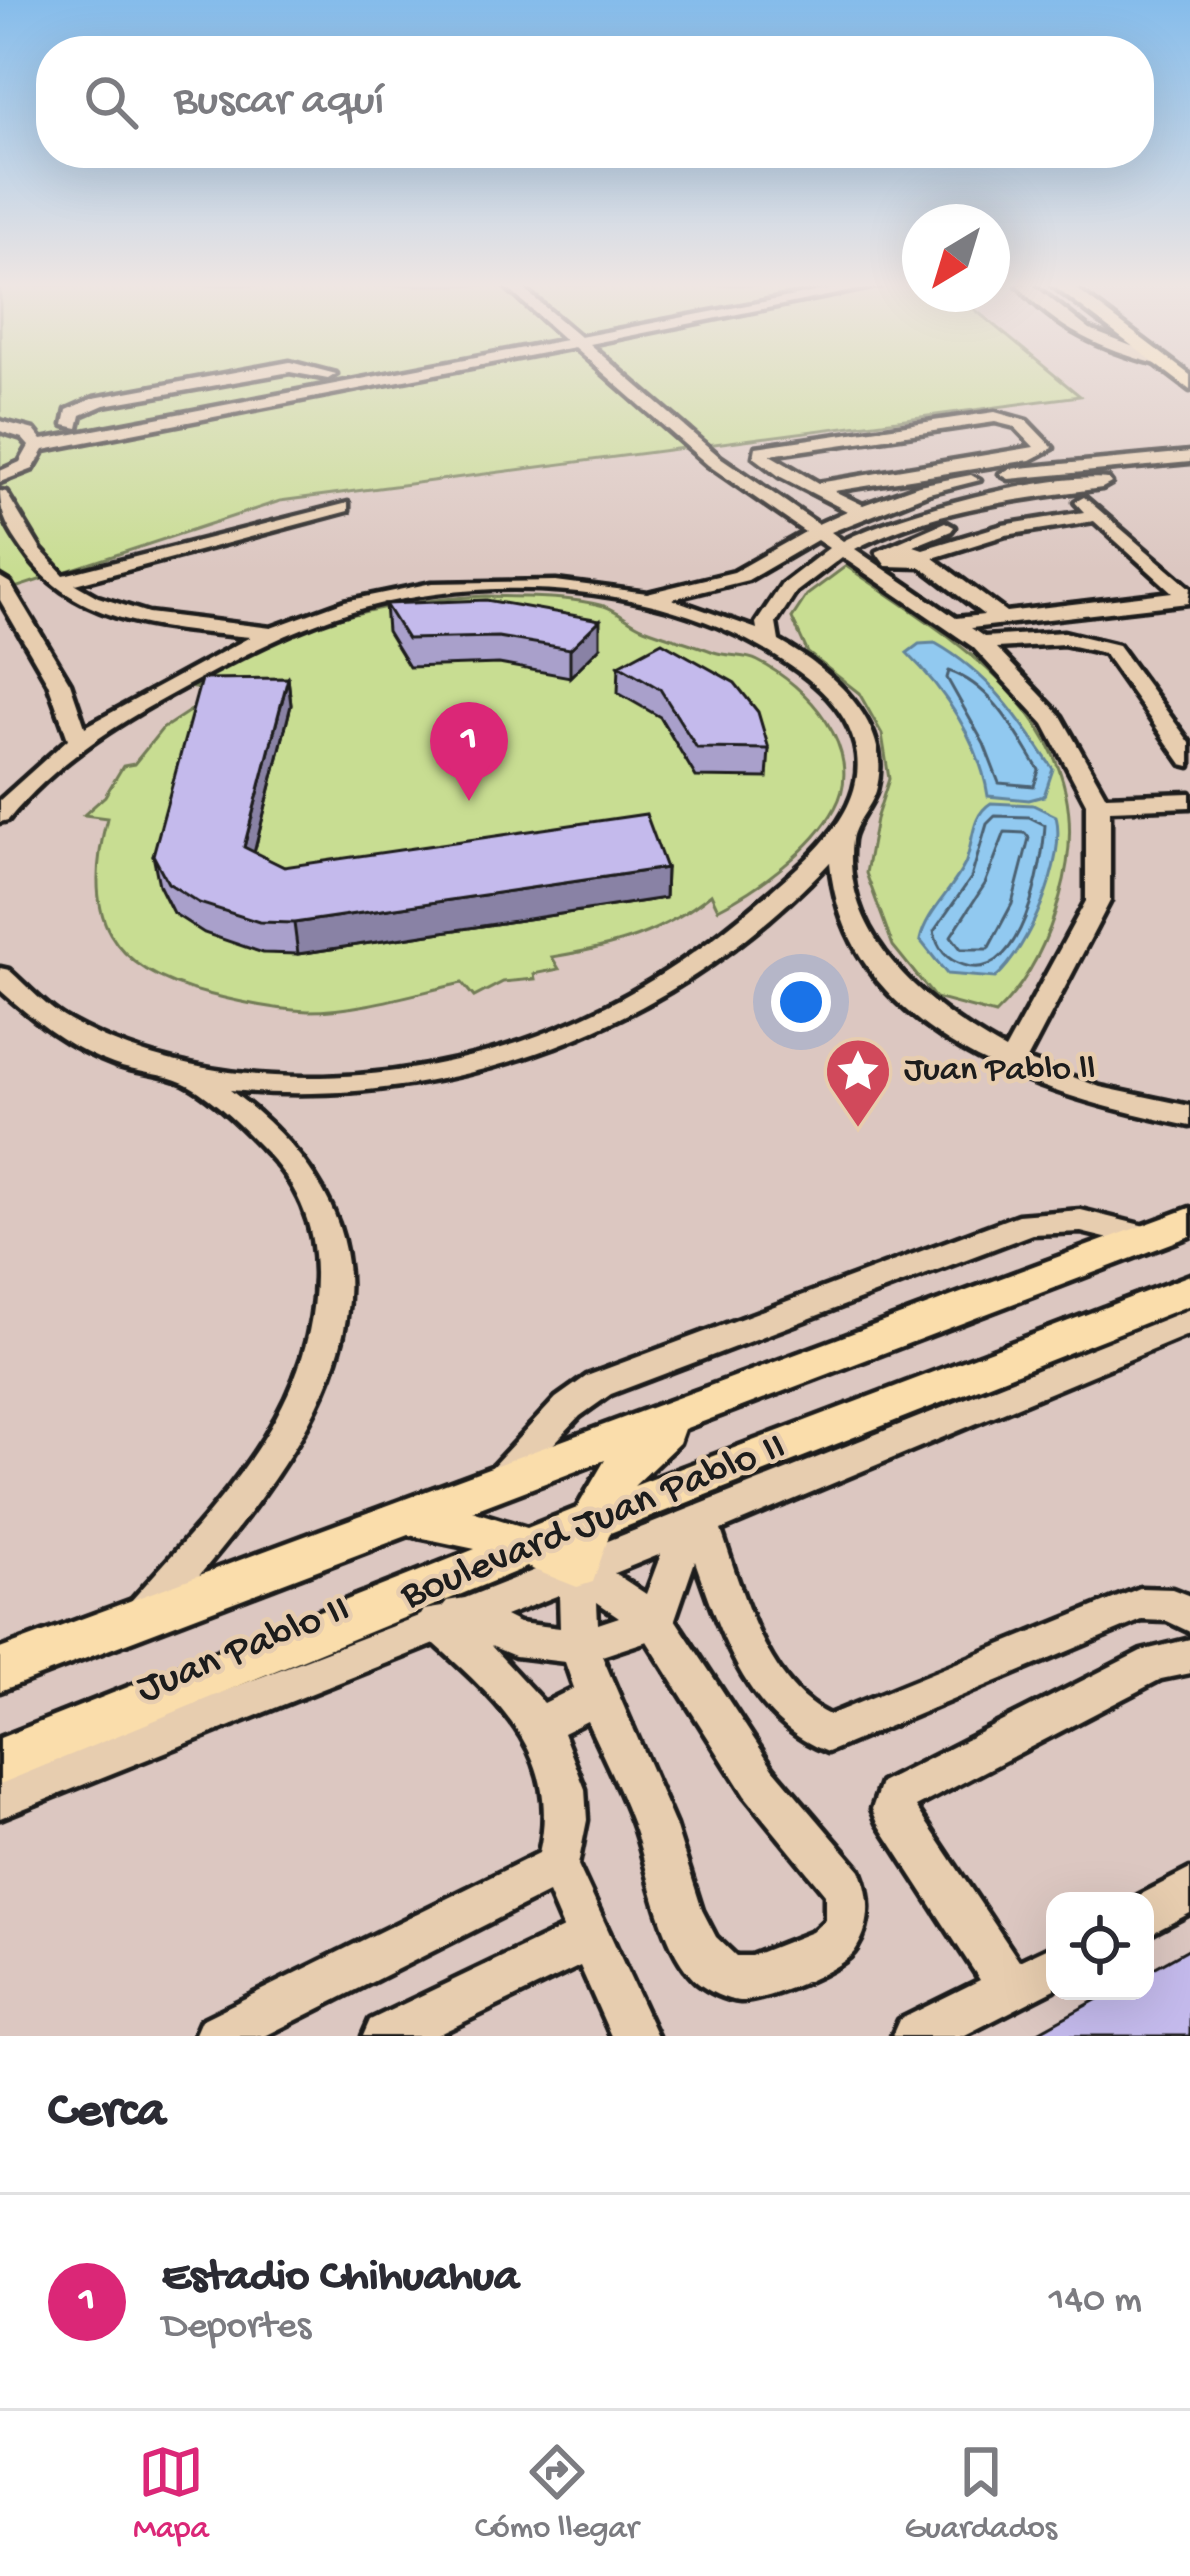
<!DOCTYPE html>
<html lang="es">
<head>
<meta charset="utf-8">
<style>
  body { margin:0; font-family:"Gochi Hand",sans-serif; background:#f7f7f7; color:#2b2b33 }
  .controls { position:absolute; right:36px; bottom:36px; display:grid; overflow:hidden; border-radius:24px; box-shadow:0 12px 48px #0002 }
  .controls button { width:108px; height:108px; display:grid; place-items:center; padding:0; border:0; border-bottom:3px solid #e1e1e2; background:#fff; color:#2b2b33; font:60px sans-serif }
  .compass { position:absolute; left:902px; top:204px; width:108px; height:108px; border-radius:50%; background:#fff; box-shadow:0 12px 48px #0002; rotate:218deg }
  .you { position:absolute; left:801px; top:1002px; width:42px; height:42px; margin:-30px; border:9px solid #fff; border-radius:50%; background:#1a73e8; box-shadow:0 0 0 18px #1a73e833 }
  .badge { display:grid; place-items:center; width:78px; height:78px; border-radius:50%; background:#db2777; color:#fff; font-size:39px; font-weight:700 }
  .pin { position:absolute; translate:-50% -99px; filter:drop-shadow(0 3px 6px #0008) }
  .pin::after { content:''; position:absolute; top:63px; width:42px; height:36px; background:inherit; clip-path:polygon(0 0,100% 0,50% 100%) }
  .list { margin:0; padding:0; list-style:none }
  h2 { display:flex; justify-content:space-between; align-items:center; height:156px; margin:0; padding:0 48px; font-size:51px }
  h2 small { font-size:39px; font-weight:400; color:#7c7c81 }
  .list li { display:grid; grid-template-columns:78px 1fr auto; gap:36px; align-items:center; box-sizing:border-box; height:216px; padding:0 48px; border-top:3px solid #e1e1e2 }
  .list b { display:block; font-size:45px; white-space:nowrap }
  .list p { margin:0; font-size:39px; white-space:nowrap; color:#7c7c81 }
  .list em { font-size:39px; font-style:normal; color:#7c7c81 }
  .icon { flex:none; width:66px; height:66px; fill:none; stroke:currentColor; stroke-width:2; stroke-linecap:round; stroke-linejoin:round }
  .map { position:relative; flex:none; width:1190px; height:2036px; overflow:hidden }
  .search { position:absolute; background:#fff; box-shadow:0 12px 48px #0002; left:36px; right:36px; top:36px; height:132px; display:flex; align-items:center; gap:30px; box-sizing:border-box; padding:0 42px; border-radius:48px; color:#7c7c81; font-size:45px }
  .sheet { height:372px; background:#fff }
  nav { display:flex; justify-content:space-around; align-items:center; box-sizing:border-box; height:168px; border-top:3px solid #e1e1e2; background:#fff; font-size:33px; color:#7c7c81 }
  nav a { display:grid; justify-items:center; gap:6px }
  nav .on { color:#db2777 }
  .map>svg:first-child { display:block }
  .green { fill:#c8dd92; stroke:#727c57; stroke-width:3 }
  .water { fill:#91c9f0; stroke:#62849b; stroke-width:3 }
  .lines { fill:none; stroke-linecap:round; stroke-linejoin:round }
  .shore { stroke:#4b6171; stroke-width:3 }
  .minor-casing { stroke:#1c1c1c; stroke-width:9 }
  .major-casing { stroke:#1c1c1c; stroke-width:9 }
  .minor { fill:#e7cdaf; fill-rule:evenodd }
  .major { fill:#faddab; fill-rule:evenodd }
  .wall { fill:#a9a0cb; stroke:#1c1c1c; stroke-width:3 }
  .shaded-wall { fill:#8982a5; stroke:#1c1c1c; stroke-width:3 }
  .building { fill:#c4baec; stroke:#1c1c1c; stroke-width:3 }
  .labels { text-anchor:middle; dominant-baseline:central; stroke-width:9; stroke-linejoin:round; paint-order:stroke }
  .poi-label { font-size:36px; fill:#1c1c1c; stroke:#e7cdaf; text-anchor:start }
  .near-street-label { font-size:42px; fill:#1c1c1c; stroke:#e7cdaf }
</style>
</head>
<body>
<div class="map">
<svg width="1190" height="2036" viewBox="0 0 1190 2036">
  <rect width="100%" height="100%" fill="#dcc7c1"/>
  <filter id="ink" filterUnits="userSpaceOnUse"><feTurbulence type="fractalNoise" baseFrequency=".00833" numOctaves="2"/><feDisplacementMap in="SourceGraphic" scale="24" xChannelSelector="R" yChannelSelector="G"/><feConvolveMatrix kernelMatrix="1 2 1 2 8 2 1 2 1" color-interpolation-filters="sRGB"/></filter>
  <g filter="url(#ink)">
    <g class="green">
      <polygon points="0,285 920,285 920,294 956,294 1080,396 280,501 0,593"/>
      <path d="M846,566C966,648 1108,726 1060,896C1048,941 1029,982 995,1014L935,998L893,946L866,873L876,819L889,779L882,734L859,693L808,653L792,618L807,595Z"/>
      <path d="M485,596C523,597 567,596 604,606C618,610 630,623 644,628C667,637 691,643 714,652C728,657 745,654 758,661C806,685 867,750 835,808C813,849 758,889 718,909L711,894C662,934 613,947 552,957L559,969L534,974L535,979L503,982L474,997L462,983C413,994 359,1011 308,1011C276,1010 239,1002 208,994C108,969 81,917 107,818L84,815L105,796L123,766L134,764L162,729L220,691L194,688C274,624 385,601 485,596Z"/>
    </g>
    <g class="water">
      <path d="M935,643C990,674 1019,718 1053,769L1044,796L1029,800L988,796C980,743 945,690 907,653L919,644Z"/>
      <path d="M991,803L1033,805L1056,816C1067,859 1028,950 995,978L947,974L920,940C926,912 952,891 965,864C974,843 970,816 991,803Z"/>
    </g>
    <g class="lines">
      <g class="shore">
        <path d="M949,671C993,686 1016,733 1039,770L1034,786L999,783L984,744L947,678Z"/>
        <path d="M995,816L1029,817L1045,825C1043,864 1022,985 963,965C947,960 937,948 934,931L971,878L987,824Z"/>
        <polygon points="1005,832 1025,833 1029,838 1012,904 988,949 961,949 951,936 985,884"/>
      </g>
      <g class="minor-casing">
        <g id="minor">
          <path d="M504,285H519L580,337L852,285H881L589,344L720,457L818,524L847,511L779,476L754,457L756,447L995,412L1027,421L1053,448L1030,460L834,491L863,505L919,485L971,475L980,480L929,493L831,532L843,541C896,513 1050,472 1108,479L1111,483L1102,488C1019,499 930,509 855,549L956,618L984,615L921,567L886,566L876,552L945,522L954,527L951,531L914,546L923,549L1003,525L1084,512L1075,502L1084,497L1190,588L1188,603L971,628L984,637L1064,632L1118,645L1190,743V766L1182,764L1104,653L1064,644L996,648L1061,716L1106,796L1190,793V807L1110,810V901L1027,1060L1100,1087L1190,1106V1126C1045,1097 845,1038 830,862C675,1027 455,1111 230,1090C466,1267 300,1458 157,1625L144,1629L131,1625L125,1613L131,1601C214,1507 314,1411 315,1277C316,1225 298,1184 261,1147C240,1125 211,1096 184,1083C163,1073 136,1073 113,1064C69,1048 35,1021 0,990V968L9,970C28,987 48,1009 70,1021C221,1104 427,1088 581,1018C650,987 713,942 770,892C810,857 864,813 857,755C850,704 801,670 760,647C647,582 487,575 363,608C299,625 239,657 181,689C116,724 56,762 8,820L0,822V800L68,739L48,683L0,600V577L10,583L70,683L85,727L250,637C168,629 73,626 23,550C9,530 0,515 0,491L6,492L41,550L64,575L348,503V511L75,584L98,597L148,613L271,628L345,601L432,583L556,581L647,593L734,572L805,532L708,465L574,347L44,450L33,469L0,482V471L20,462L29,446L22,438L0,431V421L34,430L42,440L565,340ZM995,422L1015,427L1034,447L818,483L770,455ZM1094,521L1172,592L1006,612L933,558L1006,535ZM817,540L829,548L782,584L756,623L757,629L672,599L748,580ZM842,557L973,647L1044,724L1086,803V901L1005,1050C930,1008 840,938 852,840C854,824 871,807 876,791C895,724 831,670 779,641L776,623L796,592Z"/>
          <path d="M1018,285H1033L1090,330L1165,359L1157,364C1103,350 1055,329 1018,285Z"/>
          <polygon points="290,362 336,374 328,379 290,372 104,405 81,415 78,428 64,425 67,410 94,398"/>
          <polygon points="1190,452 1190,462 1009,479 1000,474 1009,469"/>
          <polygon points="1081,1210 1157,1229 1161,1237 1157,1245 1146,1248 1081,1232 1032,1234 611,1394 580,1416 507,1493 495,1498 483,1493 477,1483 556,1398 587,1376 1018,1215"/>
          <path d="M1190,1309V1334L721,1530C742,1591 766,1685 829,1715L1140,1588L1172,1589L1190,1596V1632L1167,1621L1142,1620L828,1752C749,1722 721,1636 695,1561L675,1619L773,1768L860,1870C871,1897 872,1924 856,1949C844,1970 764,2002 740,2001C726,2000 708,1991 698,1983C659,1949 650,1869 632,1822C619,1787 602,1754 587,1721L563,1733L585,1789L587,1820L578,1865L657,2036H611L580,1966L435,2036H363L370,2020L563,1928L548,1893L265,2036H194L201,2020L539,1853C562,1757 500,1703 435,1644L0,1818V1778L421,1615L424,1610L442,1607L447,1601L465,1598ZM661,1554L646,1594L614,1573ZM559,1595L560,1628L519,1623L505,1616ZM597,1602L619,1617L598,1624ZM647,1641L745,1796L825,1894V1920L812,1932L751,1956H736L716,1937L702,1910L675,1825L602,1656ZM491,1646L515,1656L565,1662L574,1688L544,1703Z"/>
          <polygon points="1190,1639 1190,1673 1161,1679 916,1807 1019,1961 1055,1944 1055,1989 963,2036 892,2036 899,2020 980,1980 878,1823 872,1809 881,1783 1141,1651"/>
          <polygon points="1190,1869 1190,1913 1145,1937 1145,1901 1130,1900"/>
        </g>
      </g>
      <g class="major-casing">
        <g id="major">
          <polygon points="1052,285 1071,285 1190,375 1190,390"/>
          <path d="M1190,1208V1236L684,1429L679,1443L634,1486L1190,1275V1305L610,1533L593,1582L577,1587L527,1567L0,1784V1738L475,1549L409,1535L0,1691V1649ZM605,1460L577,1508L527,1528L472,1511Z"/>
        </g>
      </g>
      <use href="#minor" class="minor"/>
      <use href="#major" class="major"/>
    </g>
    <g class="wall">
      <polygon points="385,604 600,647 570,677 499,664 409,667 387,631"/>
      <polygon points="619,665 769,749 767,778 696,777 660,717 618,693"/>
      <polygon points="288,678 291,705 254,853 284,867 666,868 665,898 298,954 263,953 204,933 173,913 159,885 153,855"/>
    </g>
    <g class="shaded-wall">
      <polygon points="600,620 600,647 570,677 570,649"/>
      <polygon points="288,678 291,705 248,877 244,847"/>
      <polygon points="666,868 665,898 298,954 294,923"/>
    </g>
    <g class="building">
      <polygon points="486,600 600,620 570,649 498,637 407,639 385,604"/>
      <polygon points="662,642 735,683 758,712 769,749 697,748 660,689 619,665"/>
      <polygon points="288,678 244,847 284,867 646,814 666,868 294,923 259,922 199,903 168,883 153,855 201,679"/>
      <polygon points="1190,1948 1190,2036 1031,2036 1112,1991 1145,1991 1145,1973"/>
    </g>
  </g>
  <linearGradient id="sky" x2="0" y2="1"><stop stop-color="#85bceb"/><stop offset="0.5" stop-color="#efe6e3"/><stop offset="1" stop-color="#efe6e3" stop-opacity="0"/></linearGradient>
  <rect width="1190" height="570" fill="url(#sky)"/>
  <defs>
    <g id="sight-pin" transform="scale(3.45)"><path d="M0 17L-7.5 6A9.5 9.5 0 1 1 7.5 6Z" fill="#d1495b" stroke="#e7cdaf"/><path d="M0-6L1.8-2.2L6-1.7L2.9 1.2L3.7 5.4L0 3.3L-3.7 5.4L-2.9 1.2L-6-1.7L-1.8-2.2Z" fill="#fff"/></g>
  </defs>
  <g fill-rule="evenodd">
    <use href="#sight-pin" x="858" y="1071"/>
  </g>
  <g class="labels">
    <g class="poi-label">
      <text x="904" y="1071">Juan Pablo ll</text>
    </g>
    <g class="near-street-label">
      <text transform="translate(594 1523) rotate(-22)">Boulevard Juan Pablo II</text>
      <text transform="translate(244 1651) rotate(-22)">Juan Pablo II</text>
    </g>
  </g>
</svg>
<div class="controls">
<button><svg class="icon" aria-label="locate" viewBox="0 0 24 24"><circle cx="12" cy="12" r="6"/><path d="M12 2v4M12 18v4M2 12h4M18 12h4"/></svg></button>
</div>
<svg class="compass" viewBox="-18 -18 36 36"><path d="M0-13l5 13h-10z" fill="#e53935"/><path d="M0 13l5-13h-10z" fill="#7c7c81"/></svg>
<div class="you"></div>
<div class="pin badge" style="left:469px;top:801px">1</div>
<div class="search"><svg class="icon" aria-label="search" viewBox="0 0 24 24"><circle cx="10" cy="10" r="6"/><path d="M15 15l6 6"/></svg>Buscar aquí</div>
</div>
<section class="sheet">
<h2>Cerca<small></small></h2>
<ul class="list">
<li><span class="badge">1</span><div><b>Estadio Chihuahua</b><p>Deportes</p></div><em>140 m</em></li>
</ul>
</section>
<nav>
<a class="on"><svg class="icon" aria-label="map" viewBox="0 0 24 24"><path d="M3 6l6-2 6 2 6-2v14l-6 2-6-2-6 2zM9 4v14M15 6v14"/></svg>Mapa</a>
<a><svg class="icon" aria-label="directions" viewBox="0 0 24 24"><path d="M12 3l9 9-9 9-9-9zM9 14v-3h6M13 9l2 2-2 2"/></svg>Cómo llegar</a>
<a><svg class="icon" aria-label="saved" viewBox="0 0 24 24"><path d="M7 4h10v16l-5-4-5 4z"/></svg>Guardados</a>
</nav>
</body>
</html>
